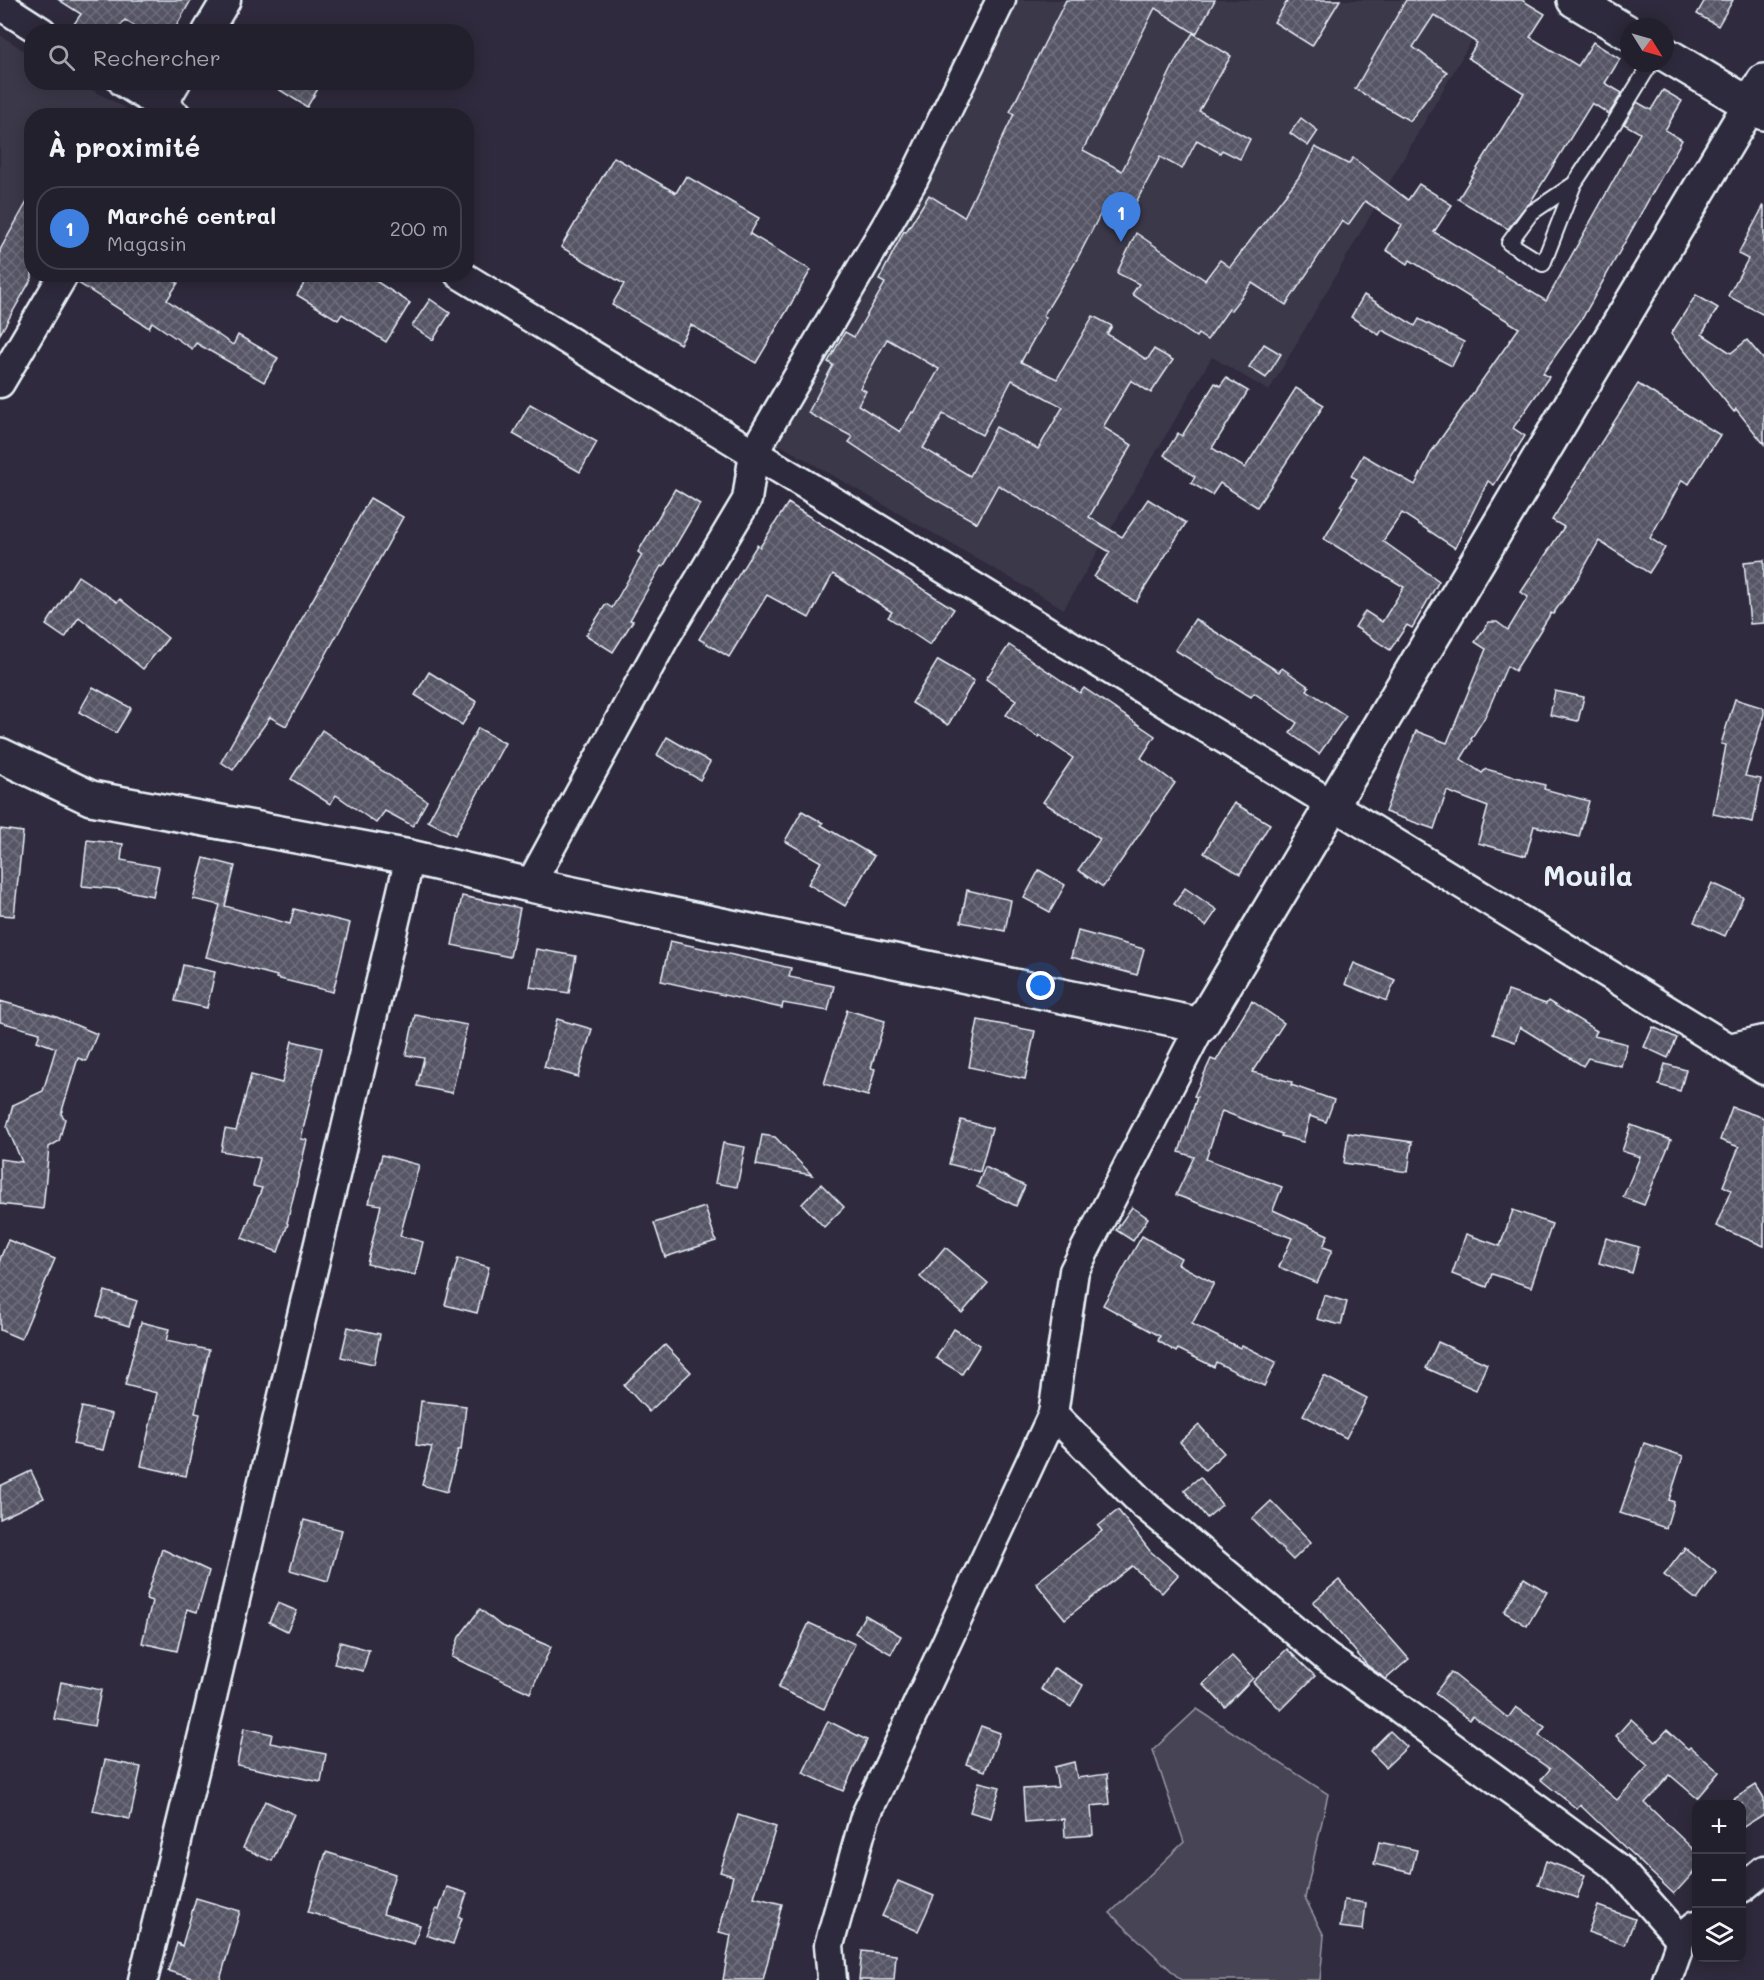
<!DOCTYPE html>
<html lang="fr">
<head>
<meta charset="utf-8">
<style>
  body { margin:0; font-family:Mali,sans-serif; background:#2f2d3a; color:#f1f3f6 }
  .controls { position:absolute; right:18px; bottom:18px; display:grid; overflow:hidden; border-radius:12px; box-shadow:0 3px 15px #0003 }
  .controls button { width:54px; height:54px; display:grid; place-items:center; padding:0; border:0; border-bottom:2px solid #403e4a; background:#23202e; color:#f1f3f6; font:30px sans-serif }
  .compass { position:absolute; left:1620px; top:18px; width:54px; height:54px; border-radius:50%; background:#23202e; box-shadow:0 3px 15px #0003; rotate:127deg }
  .you { position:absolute; left:1041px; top:986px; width:21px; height:21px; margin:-15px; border:4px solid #fff; border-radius:50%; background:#1a73e8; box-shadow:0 0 0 9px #1a73e833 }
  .badge { display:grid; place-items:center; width:39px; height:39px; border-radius:50%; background:#bca0f2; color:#fff; font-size:20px; font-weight:700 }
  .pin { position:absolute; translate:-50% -50px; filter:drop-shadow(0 2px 3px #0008) }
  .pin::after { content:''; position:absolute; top:32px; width:21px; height:18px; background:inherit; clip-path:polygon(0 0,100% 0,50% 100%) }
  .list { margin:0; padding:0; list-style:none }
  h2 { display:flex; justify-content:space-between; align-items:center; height:78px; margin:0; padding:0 24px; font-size:26px }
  h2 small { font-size:20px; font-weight:400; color:#a3a3aa }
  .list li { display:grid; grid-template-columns:39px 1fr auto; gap:18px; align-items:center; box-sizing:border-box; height:84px; margin:0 12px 12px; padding:0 12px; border:2px solid #403e4a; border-radius:24px }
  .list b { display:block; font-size:22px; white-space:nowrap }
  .list p { margin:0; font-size:20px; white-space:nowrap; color:#a3a3aa }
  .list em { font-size:20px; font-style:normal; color:#a3a3aa }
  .icon { flex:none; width:33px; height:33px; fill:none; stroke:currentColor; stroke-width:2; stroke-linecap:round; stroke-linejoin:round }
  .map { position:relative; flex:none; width:1764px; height:1980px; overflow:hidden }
  .search { position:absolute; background:#23202e; box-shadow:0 3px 15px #0003; left:24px; top:24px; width:450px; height:66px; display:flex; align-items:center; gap:15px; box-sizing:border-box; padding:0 21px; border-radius:24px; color:#a3a3aa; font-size:22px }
  .panel { position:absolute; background:#23202e; box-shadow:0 3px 15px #0003; left:24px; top:108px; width:450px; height:174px; border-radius:24px }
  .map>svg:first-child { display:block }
  .built { fill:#3b3749 }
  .green { fill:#464455; stroke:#979aa6; stroke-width:1.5 }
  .building { fill:url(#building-cross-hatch); stroke:#e8f1f8; stroke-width:1.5; fill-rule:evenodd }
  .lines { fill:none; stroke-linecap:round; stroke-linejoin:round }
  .service-casing { stroke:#e8f1f8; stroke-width:18 }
  .minor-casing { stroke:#e8f1f8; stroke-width:33 }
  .tertiary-casing { stroke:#e8f1f8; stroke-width:38 }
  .service { stroke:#2f2a3d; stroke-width:14 }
  .minor { stroke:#2f2a3d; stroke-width:28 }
  .tertiary { stroke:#2f2a3d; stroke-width:33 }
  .labels { text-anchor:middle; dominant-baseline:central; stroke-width:4.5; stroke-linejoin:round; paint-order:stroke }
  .town-label { font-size:28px; font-weight:bold; fill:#e8f1f8; stroke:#2f2a3d }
</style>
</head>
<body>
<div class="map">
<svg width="1764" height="1980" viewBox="0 0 1764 1980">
  <defs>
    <pattern id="building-cross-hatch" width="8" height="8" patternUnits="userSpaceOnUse" patternTransform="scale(1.5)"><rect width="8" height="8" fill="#575565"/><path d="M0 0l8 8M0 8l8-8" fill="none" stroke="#6f6e7c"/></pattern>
  </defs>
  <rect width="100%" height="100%" fill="#2f2a3d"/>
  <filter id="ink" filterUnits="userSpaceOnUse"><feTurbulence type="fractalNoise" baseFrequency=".0167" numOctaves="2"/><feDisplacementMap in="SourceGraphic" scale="12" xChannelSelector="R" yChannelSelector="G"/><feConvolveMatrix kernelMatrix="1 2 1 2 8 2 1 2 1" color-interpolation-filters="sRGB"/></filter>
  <g filter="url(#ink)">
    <g class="built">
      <polygon points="1011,0 1495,0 1269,391 1212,357 1064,609 773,441"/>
      <polygon points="0,35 31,55 32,82 80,83 127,109 123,115 32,116 32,274 33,275 0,334"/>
    </g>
    <polygon class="green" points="1197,1709 1328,1794 1305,1898 1324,1936 1320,1980 1181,1980 1110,1913 1184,1842 1153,1750"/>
    <g class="building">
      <polygon points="59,0 191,0 173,32 144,32 125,20 116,32 85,32 74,24 81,14"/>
      <path d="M1066,0H1215L1196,34L1155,8L1083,150L1122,171L1176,60L1193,33L1231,56L1199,111L1250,139L1240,159L1222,150L1220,153L1197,140L1182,169L1160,157L1125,223L1103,209L1075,263L1043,316L1046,317L1021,362L1057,379L1093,316L1112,326L1107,334L1147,360L1154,349L1173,360L1151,393L1131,380L1103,427L1132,445L1089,517L1122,537L1148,499L1186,523L1136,602L1094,577L1110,552L998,485L977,523L928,495L849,442L853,437L808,413L833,365L828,362L845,332L854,337L885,283L879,280L904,231L906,232L929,195L964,217L1014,114L1010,112ZM887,339L939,369L914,413L912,412L900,432L858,405L866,391L860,388ZM1012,380L1063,407L1038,449L996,427L970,476L923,448L943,414L982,435Z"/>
      <polygon points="1288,0 1340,0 1312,46 1274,22"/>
      <polygon points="1406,0 1522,0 1545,14 1530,37 1578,66 1593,42 1620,59 1605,83 1622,93 1609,114 1592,103 1530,203 1524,208 1508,229 1458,199 1524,93 1468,58 1477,43 1434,15 1413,47 1447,72 1410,121 1355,89"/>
      <polygon points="1705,0 1733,0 1718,26 1697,14"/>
      <polygon points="267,82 322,82 307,107"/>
      <polygon points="1663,90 1682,101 1665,130 1682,140 1583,317 1543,373 1549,377 1513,428 1525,436 1494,485 1488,481 1455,548 1402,513 1383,541 1439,581 1412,628 1407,625 1390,650 1355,627 1365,611 1382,622 1404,587 1324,539 1343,507 1340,506 1357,479 1351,476 1363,455 1415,485 1432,451 1519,328 1410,260 1408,264 1386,250 1402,225 1365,201 1348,225 1342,221 1286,305 1252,283 1231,310 1229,309 1207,340 1198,334 1196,337 1132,294 1139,284 1117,273 1136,233 1205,280 1220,260 1230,267 1299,177 1315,147 1348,164 1353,158 1408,200 1419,184 1452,205 1434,232 1546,301 1640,133 1624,124 1637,102 1651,110"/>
      <polygon points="1301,118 1318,131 1308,146 1290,133"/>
      <polygon points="614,157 676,193 686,176 759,218 750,234 811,270 756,363 691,325 680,344 612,305 624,284 561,247"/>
      <polygon points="32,193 32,278 0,334 0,250"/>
      <polygon points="1764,205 1764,315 1728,296 1748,259 1738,254"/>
      <polygon points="80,274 165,274 178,283 167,300 233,345 238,335 278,358 264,382 196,343 192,349 152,322 149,328 78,283"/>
      <polygon points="310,274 365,274 410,303 386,342 342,314 338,320 297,295"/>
      <polygon points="1364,295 1415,326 1419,319 1464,342 1452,366 1382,330 1379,335 1351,317"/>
      <polygon points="1696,295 1718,308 1702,334 1731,353 1747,340 1764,360 1764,444 1736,409 1734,412 1671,334"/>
      <polygon points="430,299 450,313 433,340 412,326"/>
      <polygon points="1264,344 1281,354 1266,378 1249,367"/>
      <polygon points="1226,378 1248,391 1212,448 1245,468 1296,388 1324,405 1257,507 1220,483 1212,495 1191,483 1195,477 1164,455 1178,433 1182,436 1215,383 1220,386"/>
      <polygon points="1638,384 1720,435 1689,484 1682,480 1650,538 1665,548 1649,573 1599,541 1580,575 1553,614 1551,613 1515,671 1507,666 1485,717 1471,739 1472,741 1461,759 1482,773 1486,769 1545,785 1544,789 1589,801 1579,837 1534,826 1526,856 1478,843 1488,807 1447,791 1434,829 1385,812 1416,731 1447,743 1486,649 1475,642 1489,622 1497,622 1508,630 1528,597 1521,592 1564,527 1552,520"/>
      <polygon points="530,404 597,442 580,472 513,434"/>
      <polygon points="675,489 700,504 663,567 661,566 630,620 633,621 613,652 586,635 606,604 612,608 642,555 638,552"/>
      <polygon points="370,498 403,517 286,726 270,717 233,770 221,762"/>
      <polygon points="788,503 954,609 930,645 888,617 892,612 833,574 809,618 767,595 729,657 699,639 757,545 760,547"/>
      <polygon points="1764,560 1764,623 1750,624 1744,562"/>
      <polygon points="78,576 117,602 120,599 168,638 143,669 79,617 65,638 46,625"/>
      <polygon points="1195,619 1279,672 1282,668 1309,687 1307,690 1346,716 1319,754 1290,733 1297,723 1254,693 1251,697 1175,650"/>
      <polygon points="1009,645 1080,693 1084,688 1155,736 1141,758 1175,783 1103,887 1078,870 1100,839 1043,802 1073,758 1039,735 1038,737 1006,715 1016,700 986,679"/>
      <polygon points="938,660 974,681 948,725 912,703"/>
      <polygon points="429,672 477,702 462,725 415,695"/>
      <polygon points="93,687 131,708 116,733 79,712"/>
      <polygon points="1555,691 1584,697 1578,721 1550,715"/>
      <polygon points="1735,699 1764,708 1764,714 1745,776 1761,779 1753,822 1713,814 1726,745 1721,744"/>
      <polygon points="478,728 505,743 455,835 428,821"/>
      <polygon points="322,730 427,801 413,826 385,811 376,823 336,795 330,804 291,779"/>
      <polygon points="667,737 710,762 700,780 657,755"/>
      <polygon points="1234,803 1270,824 1240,874 1204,853"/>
      <polygon points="802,811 823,823 821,825 874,856 845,906 808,884 821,862 785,841"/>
      <polygon points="0,829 23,832 14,916 0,915"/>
      <polygon points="87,840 123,844 121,860 159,867 153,896 117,889 82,886"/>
      <polygon points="204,858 235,866 225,906 290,924 294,909 350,923 333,992 276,978 277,976 206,957 220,905 193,899"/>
      <polygon points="1039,870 1065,885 1050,912 1024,898"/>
      <polygon points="1712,883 1743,897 1725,936 1694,922"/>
      <polygon points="1185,888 1217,910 1206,926 1174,904"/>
      <polygon points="967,890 1011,900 1005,931 961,922"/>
      <polygon points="462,896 520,908 510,957 452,945"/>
      <polygon points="1078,931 1144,949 1137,975 1071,957"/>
      <polygon points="670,941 791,968 789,977 834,986 828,1011 783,1003 782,1008 661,981"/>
      <polygon points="536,949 576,956 569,993 530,987"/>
      <polygon points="1354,963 1395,980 1387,1001 1345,984"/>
      <polygon points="183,965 215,972 207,1008 175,1001"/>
      <polygon points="1508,991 1546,1004 1548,1001 1597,1031 1594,1036 1627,1044 1621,1066 1588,1058 1583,1066 1520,1027 1515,1042 1493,1034"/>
      <polygon points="0,1001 54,1016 97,1034 86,1061 78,1058 61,1114 65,1119 59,1141 49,1147 43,1209 0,1204 0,1159 22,1162 7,1127 13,1105 43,1091 56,1048 37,1041 40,1033 0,1022"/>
      <polygon points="1252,1001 1284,1023 1252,1072 1292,1082 1291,1085 1334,1100 1326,1122 1310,1116 1303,1142 1281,1136 1282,1134 1222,1111 1206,1159 1282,1187 1273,1210 1328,1235 1323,1247 1332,1250 1317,1283 1279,1267 1292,1238 1176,1195 1194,1157 1179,1152 1197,1097 1194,1096 1211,1059 1216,1061"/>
      <polygon points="847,1010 885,1021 871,1068 875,1069 868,1096 824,1084"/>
      <polygon points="415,1015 467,1025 452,1093 417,1086 424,1058 406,1055"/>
      <polygon points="557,1019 592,1029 578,1077 544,1067"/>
      <polygon points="978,1020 1035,1031 1025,1079 969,1067"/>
      <polygon points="1653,1027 1677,1038 1668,1058 1644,1047"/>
      <polygon points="292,1041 322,1048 301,1139 307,1140 287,1223 288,1224 278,1252 242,1238 262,1188 253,1186 260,1158 221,1151 225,1129 236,1131 251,1075 282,1083"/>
      <polygon points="1665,1064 1686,1070 1680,1091 1659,1085"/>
      <polygon points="1732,1107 1764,1118 1764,1246 1716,1226 1731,1190 1723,1186 1739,1147 1720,1140"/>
      <polygon points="961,1120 992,1128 980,1172 949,1164"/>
      <polygon points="1631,1125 1671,1140 1644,1205 1623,1197 1640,1157 1622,1151"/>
      <polygon points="1348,1133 1412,1142 1408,1172 1344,1163"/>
      <polygon points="762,1135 775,1137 812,1175 756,1165"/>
      <polygon points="723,1143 745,1147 737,1187 715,1183"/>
      <polygon points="382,1155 419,1165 400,1236 423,1242 415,1275 367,1264 381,1205 369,1203"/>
      <polygon points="985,1167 1025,1186 1016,1206 977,1187"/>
      <polygon points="821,1184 844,1207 824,1227 802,1204"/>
      <polygon points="705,1207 716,1241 665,1257 654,1223"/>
      <polygon points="1132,1207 1148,1218 1133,1241 1116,1230"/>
      <polygon points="1513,1210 1552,1224 1531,1287 1492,1274 1487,1287 1452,1274 1466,1234 1500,1246"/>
      <polygon points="1142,1236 1181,1258 1178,1264 1214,1283 1192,1324 1240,1348 1242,1345 1276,1362 1264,1386 1216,1362 1214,1367 1178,1349 1176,1352 1158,1341 1160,1336 1103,1305"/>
      <polygon points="1606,1238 1639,1247 1632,1273 1599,1263"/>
      <polygon points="8,1240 55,1259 21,1339 0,1330 0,1259"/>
      <polygon points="945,1247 988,1283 962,1313 920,1277"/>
      <polygon points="458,1258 489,1267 477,1313 445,1305"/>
      <polygon points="105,1291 137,1301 129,1326 97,1316"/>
      <polygon points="1324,1295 1347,1302 1341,1325 1317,1319"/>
      <polygon points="141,1322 169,1329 166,1341 209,1350 195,1413 200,1414 186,1476 141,1466 157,1393 125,1385"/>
      <polygon points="348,1327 380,1334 374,1364 341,1357"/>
      <polygon points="954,1329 980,1345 962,1374 936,1358"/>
      <polygon points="1438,1342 1487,1364 1476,1390 1426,1368"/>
      <polygon points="665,1345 691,1372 649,1412 624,1385"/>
      <polygon points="1324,1376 1367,1398 1346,1438 1303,1415"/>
      <polygon points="421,1401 466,1406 461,1450 458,1450 447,1492 422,1485 432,1447 416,1445"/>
      <polygon points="82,1407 112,1414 103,1450 73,1444"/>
      <polygon points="1199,1425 1224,1453 1205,1470 1180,1442"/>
      <polygon points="1644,1443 1683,1456 1669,1500 1674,1502 1666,1528 1620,1513"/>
      <polygon points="31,1471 44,1498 0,1519 0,1486"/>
      <polygon points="1200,1477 1222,1505 1207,1518 1184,1490"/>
      <polygon points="1271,1501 1311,1542 1293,1560 1252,1519"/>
      <polygon points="1118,1510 1150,1551 1178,1575 1162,1593 1132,1566 1065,1619 1036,1583 1102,1531 1098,1526"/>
      <polygon points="304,1520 342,1530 328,1581 290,1570"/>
      <polygon points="1685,1548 1717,1573 1697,1600 1664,1575"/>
      <polygon points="162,1549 209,1571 197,1612 187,1609 177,1651 142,1643 152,1601 146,1599"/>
      <polygon points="1524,1578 1547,1592 1527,1626 1504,1612"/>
      <polygon points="1339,1580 1409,1659 1386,1679 1367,1665 1313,1602"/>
      <polygon points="278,1603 297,1611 287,1631 269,1622"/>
      <polygon points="480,1609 500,1625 551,1647 530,1693 452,1657 459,1637"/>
      <polygon points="865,1615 901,1636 891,1654 855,1633"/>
      <polygon points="809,1623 855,1644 824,1709 778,1688"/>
      <polygon points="340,1642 369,1650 363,1671 334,1664"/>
      <polygon points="1287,1649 1315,1676 1281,1710 1253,1682"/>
      <polygon points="1232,1656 1253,1678 1225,1707 1203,1684"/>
      <polygon points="1054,1668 1083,1685 1071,1707 1041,1689"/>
      <polygon points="1451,1672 1508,1718 1516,1707 1545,1727 1539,1735 1617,1800 1648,1766 1616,1736 1631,1719 1656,1742 1667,1730 1688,1749 1690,1747 1719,1772 1697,1798 1670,1775 1645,1803 1696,1852 1696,1870 1674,1894 1580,1805 1577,1809 1541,1780 1550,1769 1472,1716 1469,1720 1435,1693"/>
      <polygon points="61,1682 101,1690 94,1726 54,1719"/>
      <polygon points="828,1721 867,1740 843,1791 803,1773"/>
      <polygon points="981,1726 1000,1733 985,1771 966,1764"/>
      <polygon points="244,1728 272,1734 270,1743 326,1754 321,1782 237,1765"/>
      <polygon points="1390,1731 1407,1747 1386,1767 1370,1751"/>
      <polygon points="105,1760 141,1767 130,1819 93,1811"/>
      <polygon points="1074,1762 1077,1778 1107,1774 1110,1804 1091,1806 1093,1835 1065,1837 1064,1819 1025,1822 1023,1789 1058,1787 1054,1767"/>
      <polygon points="979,1782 1000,1787 991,1818 970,1812"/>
      <polygon points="1756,1785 1764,1798 1764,1814 1742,1828 1742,1804 1738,1804 1734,1799"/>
      <polygon points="265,1801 294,1814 272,1861 243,1848"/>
      <polygon points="738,1815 776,1827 754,1897 782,1904 763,1980 723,1980 731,1935 719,1932 733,1876 720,1872"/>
      <polygon points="1379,1842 1417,1850 1411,1873 1374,1864"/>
      <polygon points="326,1852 395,1874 383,1914 420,1925 414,1944 308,1912"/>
      <polygon points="1546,1861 1585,1875 1577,1898 1538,1885"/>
      <polygon points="898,1881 934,1896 918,1931 882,1916"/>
      <polygon points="447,1887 467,1893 459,1917 462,1918 453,1944 426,1935 436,1909 439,1910"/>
      <polygon points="196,1898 240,1911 220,1980 199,1980 168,1971 177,1943 182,1946"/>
      <polygon points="1344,1900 1366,1903 1363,1930 1340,1927"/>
      <polygon points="1598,1906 1635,1919 1625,1945 1588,1932"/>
      <polygon points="862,1951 896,1955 894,1980 859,1980"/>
    </g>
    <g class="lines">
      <g class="service-casing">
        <polyline id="service" points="1574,184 1531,213 1509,243 1543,264 1574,184 1613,125 1651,63"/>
      </g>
      <g class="minor-casing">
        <g id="minor">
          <polyline points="0,5 42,32"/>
          <polyline points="207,32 226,0"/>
          <polyline points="123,82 177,116"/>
          <polyline points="156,116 176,82"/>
          <polyline points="459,274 1333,805 1729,1048 1764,1040"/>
          <polyline points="0,383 64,274"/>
          <polyline points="530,885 664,639 747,500 754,452 913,180 1001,0"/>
          <polyline points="1729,1048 1764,1070"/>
          <polyline points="1053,1414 1142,1503 1326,1657 1388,1700 1619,1869 1680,1938"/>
          <polyline points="1742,1888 1764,1870"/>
          <polyline points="143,1980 209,1710 410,857"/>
          <polyline points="832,1980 829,1945 865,1817 1053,1414 1074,1271 1201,1025"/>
          <polyline points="1667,1980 1678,1949 1680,1938 1696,1925"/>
        </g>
      </g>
      <g class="tertiary-casing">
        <g id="tertiary">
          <polyline points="1574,0 1629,33"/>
          <polyline points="1665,54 1764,113"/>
          <polyline points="0,755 91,798 410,857 530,885 1201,1025 1764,81"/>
        </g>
      </g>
      <use href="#service" class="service"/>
      <use href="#minor" class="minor"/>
      <use href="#tertiary" class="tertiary"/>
    </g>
  </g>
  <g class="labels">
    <g class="town-label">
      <text x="1588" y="875">Mouila</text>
    </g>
  </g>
</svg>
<div class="controls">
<button>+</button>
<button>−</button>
<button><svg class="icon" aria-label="layers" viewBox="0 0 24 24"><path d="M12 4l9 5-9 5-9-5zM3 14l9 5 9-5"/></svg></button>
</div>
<svg class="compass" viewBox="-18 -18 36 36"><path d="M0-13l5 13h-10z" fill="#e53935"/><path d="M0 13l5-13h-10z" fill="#a3a3aa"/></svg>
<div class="you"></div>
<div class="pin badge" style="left:1121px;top:242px;background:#3f7fe0">1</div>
<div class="search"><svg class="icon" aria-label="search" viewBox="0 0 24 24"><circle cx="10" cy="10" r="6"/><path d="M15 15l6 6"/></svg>Rechercher</div>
<section class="panel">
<h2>À proximité<small></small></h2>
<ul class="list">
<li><span class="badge" style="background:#3f7fe0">1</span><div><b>Marché central</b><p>Magasin</p></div><em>200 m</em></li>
</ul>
</section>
</div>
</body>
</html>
